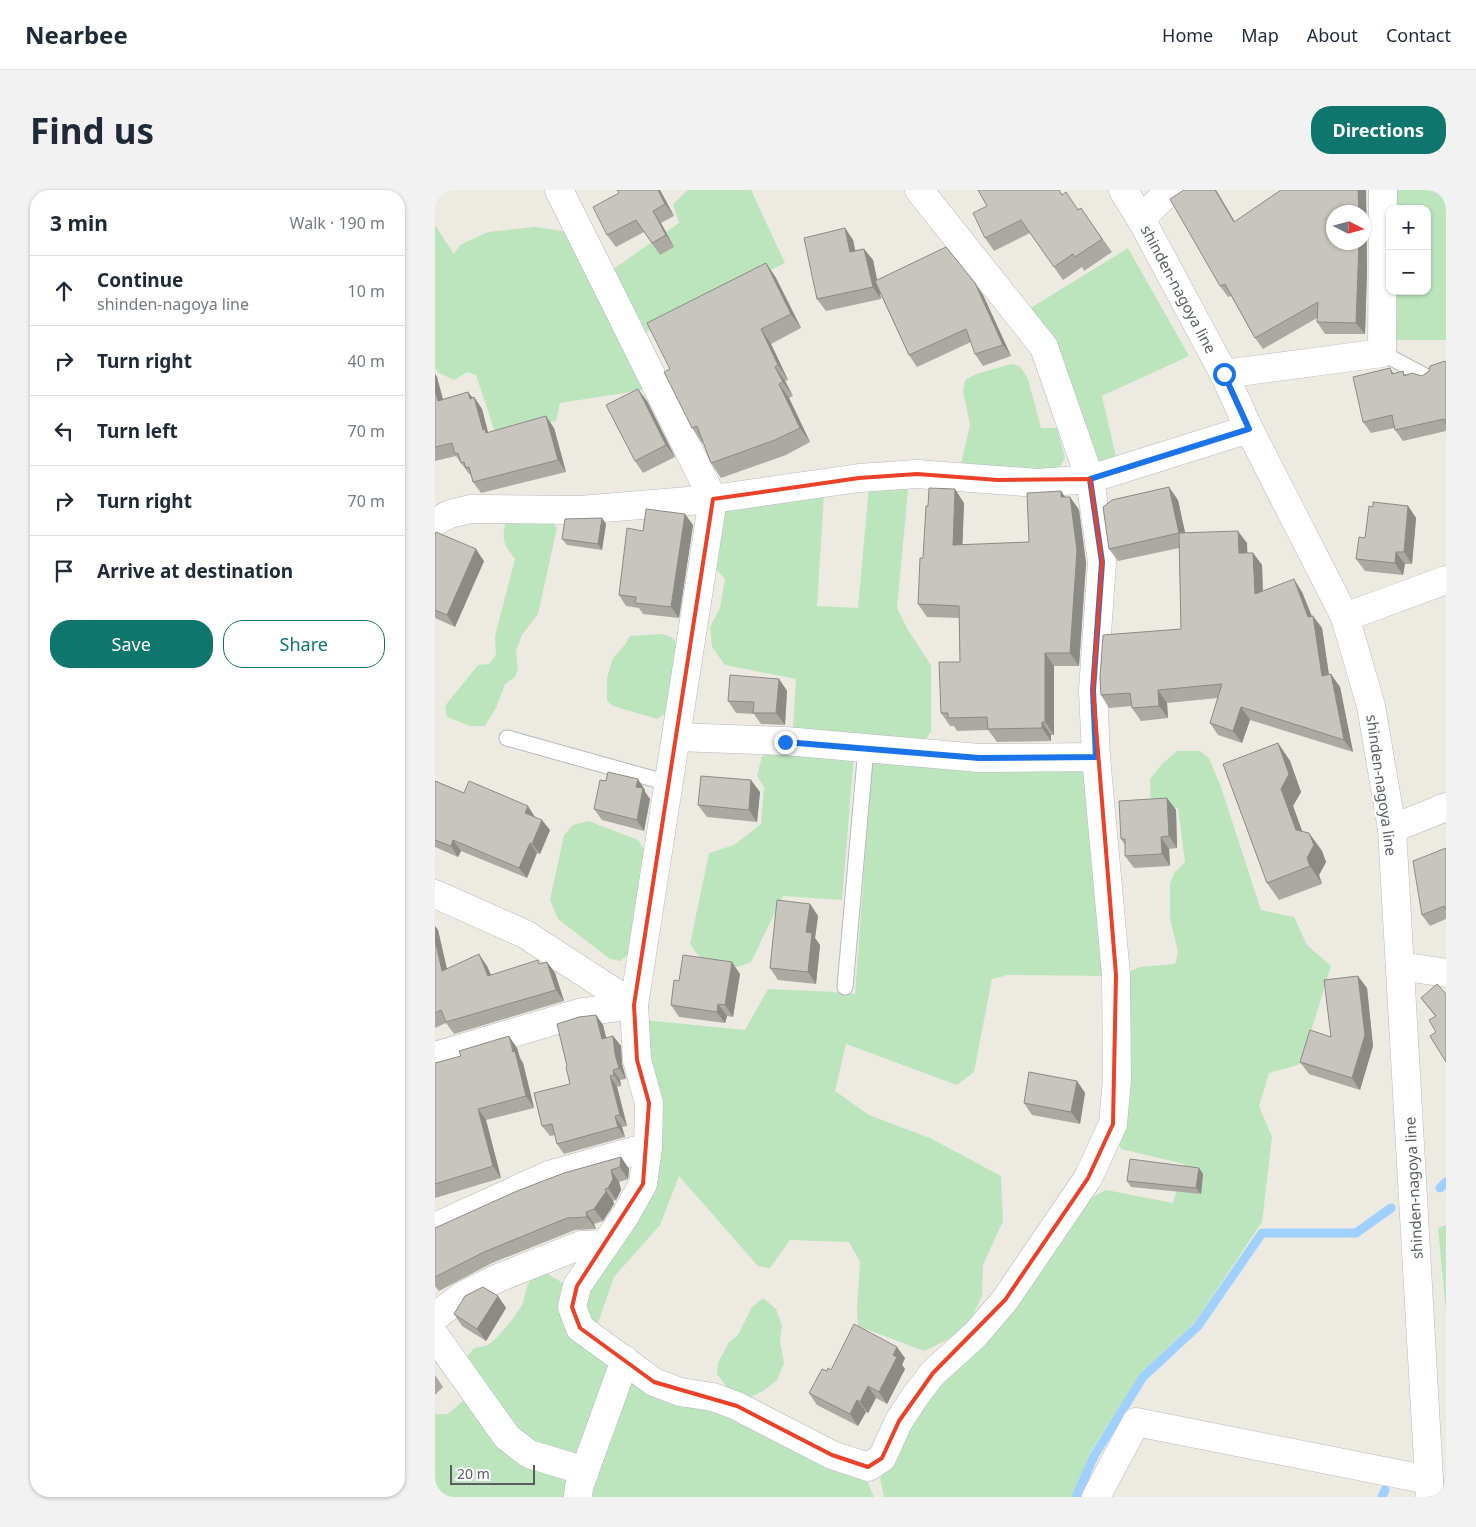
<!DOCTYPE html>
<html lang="en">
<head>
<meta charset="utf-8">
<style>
  body { margin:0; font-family:"Noto Sans",sans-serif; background:#f2f2f3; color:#1f2937 }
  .controls { position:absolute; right:15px; top:15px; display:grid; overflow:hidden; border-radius:10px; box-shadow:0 1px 4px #0004 }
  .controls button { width:45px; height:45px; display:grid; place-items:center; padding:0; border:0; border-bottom:1px solid #e0e1e3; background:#fff; color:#1f2937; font:25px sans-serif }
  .compass { position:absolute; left:891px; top:15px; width:45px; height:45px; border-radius:50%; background:#fff; box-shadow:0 1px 4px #0004; rotate:96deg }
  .scale { position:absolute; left:15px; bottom:12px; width:85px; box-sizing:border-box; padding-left:5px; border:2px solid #595d62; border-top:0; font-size:14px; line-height:18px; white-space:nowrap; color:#595d62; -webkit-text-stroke:4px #fff; paint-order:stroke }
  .stop { position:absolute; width:15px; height:15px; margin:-11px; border:4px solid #1a73e8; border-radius:50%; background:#fff }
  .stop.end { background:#1a73e8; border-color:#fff; box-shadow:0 1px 5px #0008 }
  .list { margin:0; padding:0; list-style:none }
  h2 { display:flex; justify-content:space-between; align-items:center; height:65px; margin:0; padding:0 20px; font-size:21px }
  h2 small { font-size:16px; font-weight:400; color:#747a83 }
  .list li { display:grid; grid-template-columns:32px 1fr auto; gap:15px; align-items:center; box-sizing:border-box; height:70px; padding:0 20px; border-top:1px solid #e0e1e3 }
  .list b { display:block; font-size:19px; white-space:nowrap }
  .list p { margin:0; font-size:16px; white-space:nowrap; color:#747a83 }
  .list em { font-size:16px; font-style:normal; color:#747a83 }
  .actions { display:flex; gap:10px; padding:15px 20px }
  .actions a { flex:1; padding:11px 0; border:1px solid #0f766e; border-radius:20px; text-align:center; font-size:18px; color:#0f766e }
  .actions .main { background:#0f766e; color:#fff }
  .icon { flex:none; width:28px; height:28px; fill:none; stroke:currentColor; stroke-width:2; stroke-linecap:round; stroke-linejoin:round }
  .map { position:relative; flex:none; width:1011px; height:1307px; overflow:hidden; border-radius:20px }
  header { display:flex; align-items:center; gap:30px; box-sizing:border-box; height:70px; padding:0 25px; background:#fff; border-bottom:1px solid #e0e1e3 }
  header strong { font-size:24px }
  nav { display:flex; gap:28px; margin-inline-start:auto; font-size:18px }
  .intro { display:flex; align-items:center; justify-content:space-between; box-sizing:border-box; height:120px; padding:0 30px }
  h1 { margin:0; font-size:35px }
  .button { padding:12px 22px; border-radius:20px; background:#0f766e; color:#fff; font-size:18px; font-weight:700 }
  main { display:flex; gap:30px; padding:0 30px }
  aside { flex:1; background:#fff; border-radius:20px; box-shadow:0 1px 4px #0004 }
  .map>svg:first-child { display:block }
  .green { fill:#bce5be }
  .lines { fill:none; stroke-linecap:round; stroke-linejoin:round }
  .stream { stroke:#9fd0ff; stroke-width:9 }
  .lane-casing { stroke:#b6b9be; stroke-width:17 }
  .street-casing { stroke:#b6b9be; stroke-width:29 }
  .secondary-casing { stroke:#b7bac0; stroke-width:29 }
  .lane { stroke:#fff; stroke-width:15 }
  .street { stroke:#fff; stroke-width:28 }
  .secondary { stroke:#fff; stroke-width:28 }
  .wall { fill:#aca9a3 }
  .shaded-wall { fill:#8c8a85 }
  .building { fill:#c8c5be; stroke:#8c8a85 }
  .route { stroke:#1a73e8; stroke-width:6 }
  .marked { fill:none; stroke:#eb4128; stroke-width:4; stroke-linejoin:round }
  .labels { text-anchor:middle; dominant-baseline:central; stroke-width:5; stroke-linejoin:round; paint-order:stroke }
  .street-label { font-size:15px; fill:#595d62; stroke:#fff }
</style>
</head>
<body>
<header>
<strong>Nearbee</strong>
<nav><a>Home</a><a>Map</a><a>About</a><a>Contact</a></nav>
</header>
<div class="intro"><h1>Find us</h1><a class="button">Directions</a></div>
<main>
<aside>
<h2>3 min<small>Walk · 190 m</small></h2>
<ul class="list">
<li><svg class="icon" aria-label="ahead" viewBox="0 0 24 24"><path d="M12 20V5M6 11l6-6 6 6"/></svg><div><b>Continue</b><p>shinden-nagoya line</p></div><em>10 m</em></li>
<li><svg class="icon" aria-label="right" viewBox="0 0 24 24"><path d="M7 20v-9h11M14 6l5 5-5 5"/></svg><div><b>Turn right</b></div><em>40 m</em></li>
<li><svg class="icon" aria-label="left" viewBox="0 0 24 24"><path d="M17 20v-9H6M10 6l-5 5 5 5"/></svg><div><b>Turn left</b></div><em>70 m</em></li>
<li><svg class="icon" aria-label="right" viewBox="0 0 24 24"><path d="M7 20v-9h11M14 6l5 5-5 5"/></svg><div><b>Turn right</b></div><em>70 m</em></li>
<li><svg class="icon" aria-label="arrive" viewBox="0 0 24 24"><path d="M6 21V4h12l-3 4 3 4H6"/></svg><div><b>Arrive at destination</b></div></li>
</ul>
<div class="actions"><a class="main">Save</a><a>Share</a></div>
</aside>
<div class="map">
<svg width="1011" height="1307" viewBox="0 0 1011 1307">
  <rect width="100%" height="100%" fill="#edebe1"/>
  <g class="green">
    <polygon points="253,0 316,0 350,73 209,143 177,80 244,33 238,14"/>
    <polygon points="959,0 1011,0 1011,150 960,150 959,101 992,101 992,19 959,19"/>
    <polygon points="0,35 19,64 25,55 53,42 100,37 134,42 215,199 125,213 121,231 62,248 41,185 32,182 19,190 4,183 0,178"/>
    <polygon points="693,58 754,166 667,206 682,271 665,276 650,269 594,119"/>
    <polygon points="576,174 585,176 593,189 606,238 622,238 630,268 623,280 614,282 526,274 535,235 528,201 530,190 541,184"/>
    <polygon points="465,291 473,301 462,418 473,440 496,475 496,541 489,553 365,546 358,538 361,489 290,475 277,457 275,437 285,418 290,389 278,376 285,323 298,315 389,304 382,416 423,418 434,297"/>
    <path d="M71,329L118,333L122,338L103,424L87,445L81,461L83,478L80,487L70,494L61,518L50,536H35L12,527L10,516L43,475L54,474L61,465L60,446L80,369C67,353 67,349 71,329Z"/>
    <path d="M226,444C236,446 240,448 243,457L230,524L222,529L178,516L172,511V488L178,468L189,456L195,446Z"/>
    <polygon points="742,561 765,561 774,568 786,597 826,720 859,727 872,755 896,776 866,874 834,883 824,916 837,947 827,1032 761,1131 705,1184 655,1263 637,1307 449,1307 445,1288 454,1273 467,1239 647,1013 671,1000 738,1013 749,974 686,959 683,951 693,782 705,777 740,774 743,762 735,728 735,693 740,682 750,672 743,618 716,618 715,589 727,574"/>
    <polygon points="337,562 419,565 407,710 348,706 316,772 303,777 273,773 263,765 255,754 274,663 299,655 326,634 329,597 322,586 327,566"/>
    <polygon points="450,566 600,582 654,582 673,786 573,785 557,789 539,882 522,895 411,854 400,901 434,925 495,948 566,986 568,1031 548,1075 547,1106 533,1136 522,1145 489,1161 423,1136 422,1118 425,1072 414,1052 355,1050 335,1078 323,1076 244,986 225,1035 179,1087 163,1133 150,1135 147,1103 214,999 209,830 310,840 333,799 400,802 420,804 437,573"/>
    <polygon points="154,631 203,650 209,659 195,763 185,771 175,769 123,729 115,710 129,645 138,635"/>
    <polygon points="1011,1035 1011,1123 1003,1038"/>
    <path d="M111,1083L128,1093L131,1101L181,1174L147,1274L92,1256L36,1182L32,1167L39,1158C43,1157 50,1157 54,1154C62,1150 83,1123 87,1115C94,1096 88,1090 111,1083Z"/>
    <polygon points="328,1108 341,1119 347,1135 345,1151 349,1173 342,1190 328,1201 313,1208 303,1207 292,1197 282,1184 283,1173 294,1152 303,1145 317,1117"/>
    <polygon points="193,1182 428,1282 439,1307 150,1307"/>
    <polygon points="30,1209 143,1285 137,1307 0,1307 0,1224 13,1224"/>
  </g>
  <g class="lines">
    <g class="stream">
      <polyline points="1005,998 1011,992"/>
      <polyline points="641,1307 659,1266 708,1187 763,1136 827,1043 921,1043 956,1018"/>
      <polyline points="947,1307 950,1300"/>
    </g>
    <g class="lane-casing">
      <g id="lane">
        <polyline points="947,163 994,188"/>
        <polyline points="72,548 233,593"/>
        <polyline points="410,797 431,558"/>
      </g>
    </g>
    <g class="street-casing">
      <g id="street">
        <polyline points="124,0 278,309 199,815 202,870 214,913 213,957 208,994 190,1026 142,1096 137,1117 145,1138 219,1192 245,1202 278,1207 302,1216 397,1265 433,1277 447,1268 464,1231 481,1205 498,1183 540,1145 570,1110 653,988 678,934 682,889 681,785 661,567 658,500 667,372 655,289 609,157 484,0"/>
        <polyline points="706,29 735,0"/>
        <polyline points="789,184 947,163 948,0"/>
        <polyline points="0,332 15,324 35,319 145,320 278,309 424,288 482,284 603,293 655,289 814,239"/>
        <polyline points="910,427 1011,390"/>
        <polyline points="241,547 350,551 544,568 661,567"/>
        <polyline points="957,639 1011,617"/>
        <polyline points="0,704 90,744 199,815"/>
        <polyline points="965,776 1011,783"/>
        <polyline points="0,866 148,822 199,815"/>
        <polyline points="0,1037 114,985 213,957"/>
        <polyline points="0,1127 27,1106 63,1088 146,1055 171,1054"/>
        <polyline points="0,1146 72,1247 94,1264 150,1281"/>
        <polyline points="143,1307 144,1297 190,1170"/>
        <polyline points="661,1307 701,1232 994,1290"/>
      </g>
    </g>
    <g class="secondary-casing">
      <polyline id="secondary" points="688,0 706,29 789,184 814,239 910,427 936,516 957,639 995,1307"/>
    </g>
    <use href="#lane" class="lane"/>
    <use href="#street" class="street"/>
    <use href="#secondary" class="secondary"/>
  </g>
  <g class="wall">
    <polygon points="225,0 239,26 226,33 239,57 225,65 209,42 181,57 172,45"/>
    <polygon points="781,0 800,32 846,0 931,0 932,79 930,144 890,144 882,132 882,128 828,159 820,148 796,106 793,107 785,96"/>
    <polygon points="627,4 643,19 646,18 677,62 649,81 647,77 628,90 595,43 559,61 550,48 552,16"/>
    <polygon points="410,38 418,50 420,60 429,59 438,70 442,90 548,105 576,166 548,176 540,164 536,152 482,177 474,165 444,101 446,109 391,121 382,109"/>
    <polygon points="331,73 341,88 366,138 336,154 353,190 350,191 358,206 354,208 375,252 351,265 286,288 276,273 268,252 267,253 257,238 235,179"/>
    <polygon points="1011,172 1011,241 968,251 960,240 959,238 936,243 928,232 955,178 959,184 987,186"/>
    <polygon points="0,184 2,187 8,209 33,202 38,208 39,207 47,219 53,243 119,238 131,282 46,303 38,292 37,287 35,284 34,284 21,266 0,271"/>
    <polygon points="212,211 240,267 208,283 200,271"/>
    <polygon points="630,307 635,307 644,320 651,373 644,476 619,476 619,545 616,545 616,551 562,552 553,540 522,541 519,536 515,536 506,523 525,472 524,428 492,427 483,414 488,368 529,313 527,355 594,352"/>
    <polygon points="743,310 750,343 812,353 812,363 818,363 827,375 828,401 867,402 877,426 878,426 887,438 894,485 905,497 918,562 815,530 807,553 783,545 775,533 783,508 732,513 733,528 706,531 697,518 697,516 674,518 666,505 746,439 744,358 683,371 674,359"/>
    <polygon points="973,316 981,328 977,374 970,374 968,385 930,381 921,369 930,348 938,317"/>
    <polygon points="167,328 171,334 167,360 132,355 127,349"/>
    <polygon points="258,335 244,428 208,424 204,418 191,416 184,405 208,341"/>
    <polygon points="0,345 49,371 20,437 0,428"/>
    <polygon points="344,489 352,501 350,535 326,534 319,524 301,523 293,511"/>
    <polygon points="843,553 855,571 866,602 858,616 867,641 874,643 887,661 891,672 884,685 887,694 844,710 832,693"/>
    <polygon points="0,591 29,603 100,627 115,640 105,664 102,663 92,688 26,661 23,667 0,657"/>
    <polygon points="210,600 210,602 215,609 209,641 167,630 159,619"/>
    <polygon points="325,602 322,632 272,627 263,615"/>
    <polygon points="732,608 741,620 742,658 734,659 735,676 699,678 690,666 690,655 686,649"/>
    <polygon points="1011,658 1011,729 995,736 987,725"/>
    <polygon points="375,714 383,726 380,748 385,755 381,794 343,790 335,778"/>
    <polygon points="0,736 3,740 12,779 52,776 56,785 106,774 112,772 120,783 129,811 19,844 11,833 0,838"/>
    <polygon points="305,784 298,827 292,826 290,833 244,827 236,815 244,791"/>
    <polygon points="1002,794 1001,842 1000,826 986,808"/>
    <polygon points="932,798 938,856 925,900 874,884 865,872 896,847"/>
    <polygon points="161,825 168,835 171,848 178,846 186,856 187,874 191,889 185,890 186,896 182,897 192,936 187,937 190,947 129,964 122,954 120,945 115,946 107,936 135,894 132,876"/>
    <polygon points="82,858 85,868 88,873 99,918 51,930 66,988 0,1008 0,873"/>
    <polygon points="642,891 650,903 645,934 597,925 589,913"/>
    <polygon points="186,967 194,979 193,989 184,992 186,1000 181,1010 178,1011 179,1014 168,1031 159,1034 161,1039 140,1040 57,1073 4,1101 0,1096 0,1038"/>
    <polygon points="764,978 768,984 766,1004 696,997 692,991"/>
    <polygon points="63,1106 71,1118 51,1151 27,1136 19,1124"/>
    <polygon points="470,1168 467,1175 470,1179 452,1214 441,1208 433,1223 431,1222 423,1236 382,1215 374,1203 392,1181 396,1180"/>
    <polygon points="0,1185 8,1197 0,1205"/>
  </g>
  <g class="shaded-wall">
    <polygon points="223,0 225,0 239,26 230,14"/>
    <polygon points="780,0 781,0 807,44 799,32"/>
    <polygon points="923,0 931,0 932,79 930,144 921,133 924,52 928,52 928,22 924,22"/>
    <polygon points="218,21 226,33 239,57 231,45"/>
    <polygon points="410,38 418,50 423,74 415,62"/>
    <polygon points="429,59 438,70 446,109 438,97"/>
    <polygon points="331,73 341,88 366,138 356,124"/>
    <polygon points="540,93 548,105 576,166 568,155"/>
    <polygon points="326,139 336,154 353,190 343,175"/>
    <polygon points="340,177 350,191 358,206 348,192"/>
    <polygon points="0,184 2,187 11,222 3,211 0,200"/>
    <polygon points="344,194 354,208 375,252 365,238"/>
    <polygon points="203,199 212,211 240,267 231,255"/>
    <polygon points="33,202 39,210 39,207 47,219 54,246 58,250 48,240 35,209"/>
    <polygon points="111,226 119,238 131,282 123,270"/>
    <polygon points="734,297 743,310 753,356 744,343"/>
    <polygon points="520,299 529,313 527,368 518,355"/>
    <polygon points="626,301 635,314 626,307"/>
    <polygon points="635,307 644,320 651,373 644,476 635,463"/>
    <polygon points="973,316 981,328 977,374 969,362"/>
    <polygon points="250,324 258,335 244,428 236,417"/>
    <polygon points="167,328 171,334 167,360 163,354"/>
    <polygon points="803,341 812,353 813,375 804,363"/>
    <polygon points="41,359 49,371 20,437 12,425"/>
    <polygon points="961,362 970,374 968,385 960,373"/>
    <polygon points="818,363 827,375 828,416 820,404"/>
    <polygon points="859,389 867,402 880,435 878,426 887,438 896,499 887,486 873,427"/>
    <polygon points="610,463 619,476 619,545 610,532"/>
    <polygon points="896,484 905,497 918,562 909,550"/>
    <polygon points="344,489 352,501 350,535 341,523"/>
    <polygon points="723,500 732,513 733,528 724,516"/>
    <polygon points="806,517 815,530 807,553 798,541"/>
    <polygon points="607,532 616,545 616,551 607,538"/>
    <polygon points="843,553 855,571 866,602 858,616 873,657 861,640 846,599"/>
    <polygon points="203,589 210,600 210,602 215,609 209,641 202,630 201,597"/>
    <polygon points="316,590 325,602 322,632 314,620"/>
    <polygon points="732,608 741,620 742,658 734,646"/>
    <polygon points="93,616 100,627 90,623"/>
    <polygon points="107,630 115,640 105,664 97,654"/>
    <polygon points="874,643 887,661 891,672 884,685 887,694 875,676 872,668"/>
    <polygon points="726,647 734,659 735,676 727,664"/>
    <polygon points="18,650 26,661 23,667 16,656"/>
    <polygon points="95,653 102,663 92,688 84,678"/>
    <polygon points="375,714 383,726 380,748 385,755 381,794 373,782 371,742"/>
    <polygon points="0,736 3,740 15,793 7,781 0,750"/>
    <polygon points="44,764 52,776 61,797 53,786"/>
    <polygon points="112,772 120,783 129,811 121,800"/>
    <polygon points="297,772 305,784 298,827 290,815"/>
    <polygon points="923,786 932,798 938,856 925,900 917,888"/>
    <polygon points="283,814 292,826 290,833 282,822"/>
    <polygon points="161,825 168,835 174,859 167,849"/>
    <polygon points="74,846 82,858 85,868 88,873 99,918 91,906"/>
    <polygon points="178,846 186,856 187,874 191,889 184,878 180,864"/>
    <polygon points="178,880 185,890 186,896 179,885"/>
    <polygon points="175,886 182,897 192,936 185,925"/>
    <polygon points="642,891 650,903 645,934 636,922"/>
    <polygon points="43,919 51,930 66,988 58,976"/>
    <polygon points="180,926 187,937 190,947 183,937"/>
    <polygon points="186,967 194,979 193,989 185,977"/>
    <polygon points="764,978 768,984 766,1004 761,998"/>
    <polygon points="176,980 184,992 186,1000 181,1010 173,998"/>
    <polygon points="170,999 178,1011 179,1014 168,1031 159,1019"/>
    <polygon points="151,1022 159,1034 161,1039 152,1027"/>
    <polygon points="63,1106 71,1118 51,1151 42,1139"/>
    <polygon points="462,1157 470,1168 467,1175 470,1179 452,1214 444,1202 458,1165"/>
    <polygon points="433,1196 441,1208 433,1223 425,1212"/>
    <polygon points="422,1210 431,1222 423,1236 415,1224"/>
  </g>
  <g class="building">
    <polygon points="182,0 223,0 230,14 218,21 231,45 217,53 201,30 172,45 158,17 184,3"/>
    <polygon points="543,0 624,0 627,5 631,2 643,20 646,18 667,49 640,67 638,64 619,77 586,30 550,48 538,23 552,16"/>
    <polygon points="749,0 780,0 799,32 846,0 923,0 924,22 898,22 898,52 924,52 921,133 882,132 883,112 820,148 790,94 785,96 735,9"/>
    <polygon points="410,38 415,62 429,59 438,97 382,109 369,48"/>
    <polygon points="511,57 540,93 568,155 540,164 531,139 474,165 440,91"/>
    <polygon points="331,73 356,124 326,139 343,175 340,177 348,192 344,194 365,238 340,250 276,273 262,236 257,238 229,182 235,179 212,133"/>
    <polygon points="1010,171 1011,173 1011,234 1009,229 960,240 957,225 928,232 918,187 955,178 957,184 968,181 969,186 977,183 987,186 994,181 995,176"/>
    <polygon points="203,199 231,255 200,271 171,215"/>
    <polygon points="0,200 3,211 33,202 35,209 39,207 48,240 50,239 51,243 111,226 123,270 38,292 34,277 31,278 29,272 26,273 23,263 20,264 17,253 0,257"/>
    <polygon points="734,297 744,343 803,341 804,363 818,363 820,404 859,389 873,427 878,426 887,486 896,484 909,550 806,517 798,541 775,533 787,494 723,500 724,516 697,518 695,503 666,505 665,488 668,445 746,439 744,343 674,359 668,317 677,310"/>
    <polygon points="494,298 520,299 518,355 594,352 592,303 626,301 626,307 635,307 642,360 635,463 610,463 610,532 607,532 607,538 553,539 552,527 513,528 513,523 506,523 504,472 525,472 524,416 483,414 485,368 488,368 491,316 493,316"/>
    <polygon points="938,312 973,316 969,362 961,362 960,373 921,369 924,347 930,348 934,316 938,317"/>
    <polygon points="211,319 250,324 236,417 200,413 201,407 184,405 192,338 208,341"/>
    <polygon points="167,328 163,354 127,349 130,329"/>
    <polygon points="1,342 41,359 12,425 0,420 0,345"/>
    <polygon points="295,485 344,489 341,523 318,523 319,512 293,511"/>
    <polygon points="843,553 854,584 846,599 861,640 874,643 879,655 872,668 875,676 832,693 788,574"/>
    <polygon points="173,582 203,589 201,597 208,598 202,630 159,619 165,590 171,591"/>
    <polygon points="266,586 316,590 314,620 263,615"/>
    <polygon points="0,591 29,603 34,591 93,616 90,623 107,630 97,654 95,653 84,678 18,650 16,656 0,650"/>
    <polygon points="732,608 734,646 726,647 727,664 690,666 690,649 686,649 684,611"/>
    <polygon points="1011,658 1011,720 1009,716 987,725 978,671"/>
    <polygon points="342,710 375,714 371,742 377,743 373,782 335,778"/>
    <polygon points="0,750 7,781 44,764 53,786 103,770 104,774 112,772 121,800 11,832 6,820 0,823"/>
    <polygon points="248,765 297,772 290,815 283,814 282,822 236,815 239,790 244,791"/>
    <polygon points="923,786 930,845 917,888 865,872 875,840 896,847 889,790"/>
    <polygon points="1002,794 1011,804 1011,872 995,846 1001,842 994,830 1001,826 986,808"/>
    <polygon points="161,825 167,849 178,846 180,864 184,878 178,880 179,885 175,886 185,925 180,926 183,937 122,954 117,934 107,936 99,903 135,894 131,877 132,876 122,834 144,827"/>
    <polygon points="74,846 78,862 80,861 91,906 43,919 58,976 0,994 0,873 26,866 24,861"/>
    <polygon points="594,882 642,891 636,922 589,913"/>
    <polygon points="186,967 185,977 176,980 178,989 173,998 170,999 171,1002 168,1006 159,1019 151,1022 152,1027 132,1028 49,1062 0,1087 0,1038 82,1001 129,983"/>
    <polygon points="695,969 764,978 761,998 692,991"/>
    <polygon points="48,1097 63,1106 42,1139 19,1124 30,1106"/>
    <polygon points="419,1134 462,1157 458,1165 462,1167 444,1202 433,1196 425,1212 422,1210 415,1224 374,1203 387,1179 392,1181 393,1178 396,1180"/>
  </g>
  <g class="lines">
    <polyline class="route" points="350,552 544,568 661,567 658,500 667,372 655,289 814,239 789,184"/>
  </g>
  <path class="marked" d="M482,284L563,290L655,289L667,372L658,500L681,785L678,934L653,988L570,1110L498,1183L464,1231L447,1268L433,1277L397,1265L302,1216L219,1192L145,1138L137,1117L142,1096L208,994L214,913L202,870L199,815L278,309L424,288Z"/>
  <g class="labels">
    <g class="street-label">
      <text transform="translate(744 99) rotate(62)">shinden-nagoya line</text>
      <text transform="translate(947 595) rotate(82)">shinden-nagoya line</text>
      <text transform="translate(978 998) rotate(-93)">shinden-nagoya line</text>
    </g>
  </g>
</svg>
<div class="controls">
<button>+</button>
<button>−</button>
</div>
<svg class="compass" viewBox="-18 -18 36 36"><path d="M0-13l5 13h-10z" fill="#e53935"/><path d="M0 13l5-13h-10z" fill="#747a83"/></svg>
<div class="scale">20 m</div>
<div class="stop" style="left:789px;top:184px"></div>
<div class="stop end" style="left:350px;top:552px"></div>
</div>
</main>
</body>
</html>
